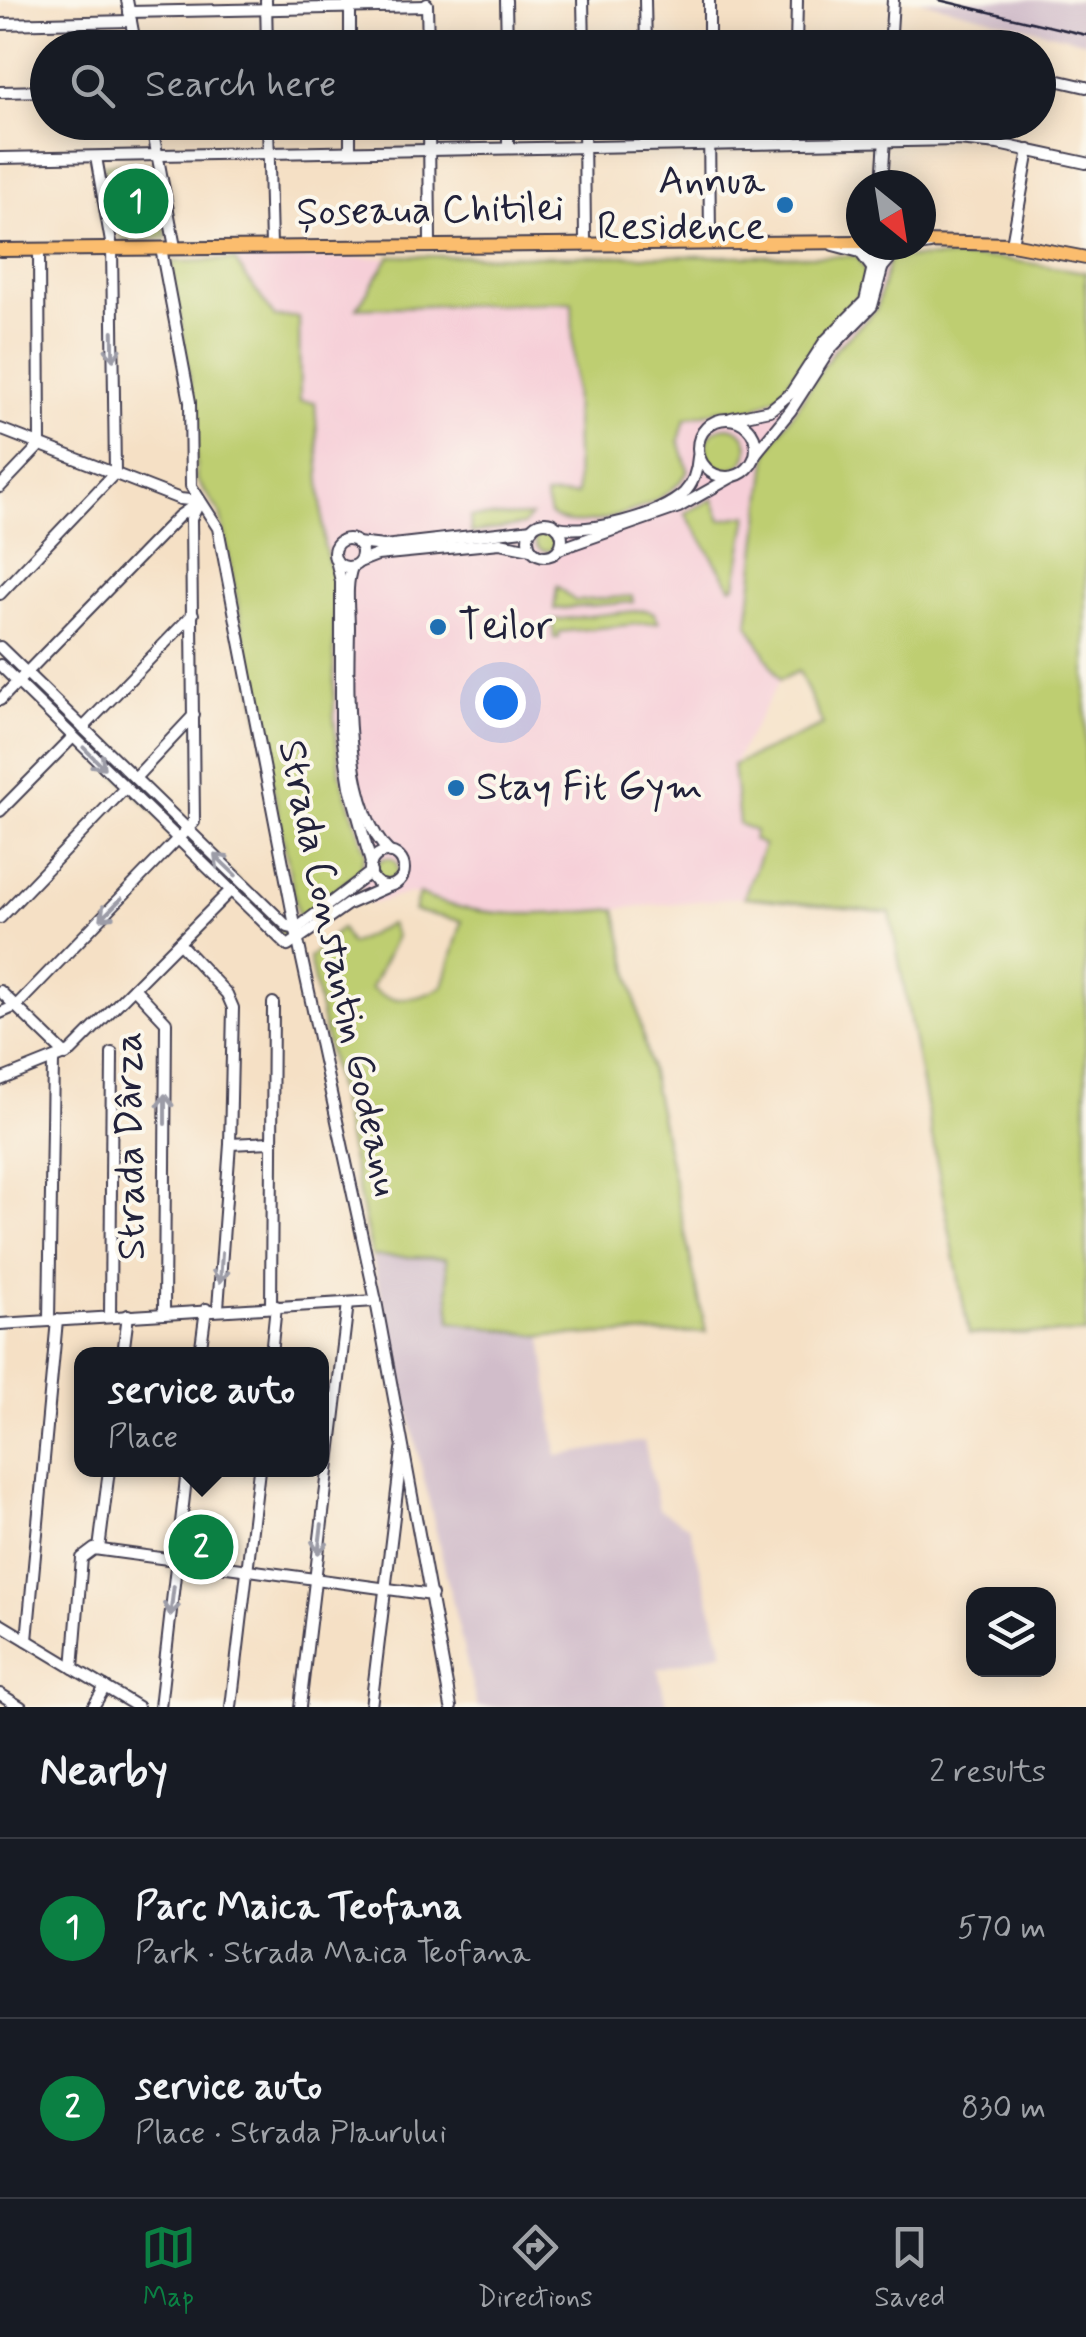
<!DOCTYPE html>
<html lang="en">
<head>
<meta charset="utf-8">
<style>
  body { margin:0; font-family:Mynerve,sans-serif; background:#20242c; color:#f1f3f6 }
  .controls { position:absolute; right:30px; bottom:30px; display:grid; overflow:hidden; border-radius:20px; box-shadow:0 5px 25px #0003 }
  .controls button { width:90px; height:90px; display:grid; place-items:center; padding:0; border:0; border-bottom:2px solid #363941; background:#171b24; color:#f1f3f6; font:50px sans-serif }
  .compass { position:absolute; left:846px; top:170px; width:90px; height:90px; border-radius:50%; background:#171b24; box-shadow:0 5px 25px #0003; rotate:150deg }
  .you { position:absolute; left:500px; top:702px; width:35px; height:35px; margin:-25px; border:8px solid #fff; border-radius:50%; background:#1a73e8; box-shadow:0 0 0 15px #1a73e833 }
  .badge { display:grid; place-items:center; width:65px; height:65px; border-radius:50%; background:#0b8043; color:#fff; font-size:32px; font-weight:700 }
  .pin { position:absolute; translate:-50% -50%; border:5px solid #fff; box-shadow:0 2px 10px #0006 }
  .popup { position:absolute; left:74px; top:1347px; width:255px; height:130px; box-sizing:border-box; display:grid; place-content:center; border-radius:20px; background:#171b24; filter:drop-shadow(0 2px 8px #0005); font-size:32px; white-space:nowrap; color:#9ea1a6 }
  .popup b { font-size:38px; color:#f1f3f6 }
  .popup::after { content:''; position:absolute; left:50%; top:100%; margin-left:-20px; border:20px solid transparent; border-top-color:#171b24 }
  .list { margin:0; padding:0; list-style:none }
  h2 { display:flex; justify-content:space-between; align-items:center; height:130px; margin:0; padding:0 40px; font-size:42px }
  h2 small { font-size:32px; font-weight:400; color:#9ea1a6 }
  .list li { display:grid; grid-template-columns:65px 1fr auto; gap:30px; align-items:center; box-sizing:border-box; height:180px; padding:0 40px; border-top:2px solid #363941 }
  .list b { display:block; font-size:38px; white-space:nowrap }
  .list p { margin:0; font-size:32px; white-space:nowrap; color:#9ea1a6 }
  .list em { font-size:32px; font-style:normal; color:#9ea1a6 }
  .icon { flex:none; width:55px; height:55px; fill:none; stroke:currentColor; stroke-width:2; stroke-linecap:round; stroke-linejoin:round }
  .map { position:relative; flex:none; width:1086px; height:1707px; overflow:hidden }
  .search { position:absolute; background:#171b24; box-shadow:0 5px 25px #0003; left:30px; right:30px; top:30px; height:110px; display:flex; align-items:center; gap:25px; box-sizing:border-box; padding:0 35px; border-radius:55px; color:#9ea1a6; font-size:38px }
  .sheet { height:490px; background:#171b24 }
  nav { display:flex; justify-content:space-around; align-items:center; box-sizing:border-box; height:140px; border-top:2px solid #363941; background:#171b24; font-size:28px; color:#9ea1a6 }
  nav a { display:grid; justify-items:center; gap:5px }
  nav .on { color:#0b8043 }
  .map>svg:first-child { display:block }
  .built { fill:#f6cfd8 }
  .industrial { fill:#d1bdca }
  .green { fill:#bece71; stroke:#707856; stroke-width:2.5 }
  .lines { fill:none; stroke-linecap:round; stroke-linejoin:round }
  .minor-casing { stroke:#423e50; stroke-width:14 }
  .major-casing { stroke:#423e50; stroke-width:16 }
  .minor { stroke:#fff; stroke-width:10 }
  .major { stroke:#fbbd6e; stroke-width:12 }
  .rail { stroke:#22223b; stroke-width:2.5 }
  .oneway { stroke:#9c9ca7 }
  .poi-dot { fill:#1f6fb2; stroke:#fbf7ec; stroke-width:4 }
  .labels { text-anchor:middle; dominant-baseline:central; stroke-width:8; stroke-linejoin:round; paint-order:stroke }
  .poi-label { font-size:40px; fill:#22223b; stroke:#fbf7ec; text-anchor:start }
  .street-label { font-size:40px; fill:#22223b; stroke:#fbf7ec }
</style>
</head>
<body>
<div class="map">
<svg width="1086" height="1707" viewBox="0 0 1086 1707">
  <rect width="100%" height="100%" fill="#fbf7ec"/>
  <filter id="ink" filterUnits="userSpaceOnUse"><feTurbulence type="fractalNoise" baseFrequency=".01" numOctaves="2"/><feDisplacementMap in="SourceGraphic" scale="20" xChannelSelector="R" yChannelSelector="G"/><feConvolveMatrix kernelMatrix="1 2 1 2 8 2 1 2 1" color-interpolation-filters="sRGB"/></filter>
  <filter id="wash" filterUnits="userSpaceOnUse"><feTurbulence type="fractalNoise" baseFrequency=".0048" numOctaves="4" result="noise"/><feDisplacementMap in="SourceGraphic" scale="40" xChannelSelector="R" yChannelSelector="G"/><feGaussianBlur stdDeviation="2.25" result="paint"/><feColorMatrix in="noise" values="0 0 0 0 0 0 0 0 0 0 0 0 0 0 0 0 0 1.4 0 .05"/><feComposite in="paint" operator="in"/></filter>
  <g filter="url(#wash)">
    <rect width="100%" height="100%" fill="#f5e0c5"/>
    <polygon class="built" points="476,256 890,257 876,310 845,338 771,443 763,474 765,496 748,624 780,680 733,765 764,845 744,897 557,914 471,911 410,893 371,904 355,874 363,866 365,846 340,773 334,718 334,580 324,545 315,403 300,402 299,317 275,317 234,260"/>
    <g class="industrial">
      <polygon points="918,0 1086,0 1086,42"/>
      <polygon points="372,1256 446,1258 451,1322 542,1336 557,1456 644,1441 659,1509 689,1527 724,1652 658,1669 667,1707 477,1707"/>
    </g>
    <g class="green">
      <polygon points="104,164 151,164 167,238 123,240"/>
      <path d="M390,256H858L866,274L856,301L826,329L778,396L753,409L719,410L685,419L679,441L688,470C676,503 579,538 550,515L545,496L577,495L572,302L357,308Z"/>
      <polygon points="890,257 996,258 1086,272 1086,1333 969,1334 890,913 744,897 764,845 753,840 755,831 739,824 733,765 823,725 799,671 780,680 748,624 768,451 835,349 876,310"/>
      <polygon points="234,260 275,317 299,317 300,401 315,402 324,545 334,580 334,718 340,773 366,853 360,870 304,916 298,915 220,513 196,479 195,411 171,262"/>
      <circle cx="727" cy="448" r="21"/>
      <polygon points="713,499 721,520 748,515 736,584 731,587 685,513"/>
      <polygon points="531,516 523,525 471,533 470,517"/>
      <circle cx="546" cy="540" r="11"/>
      <polygon points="557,586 575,601 632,596 633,602 554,609"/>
      <polygon points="645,610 653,612 659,622 559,632 559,638 554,638 552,620"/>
      <polygon points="29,680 177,825 172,829 24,683"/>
      <polygon points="191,836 289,932 288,940 188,842"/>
      <circle cx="387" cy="869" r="11"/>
      <path d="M419,894C479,921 550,915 616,909L706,1332L542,1336L451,1322L446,1258L372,1256L309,958L341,928L350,944L390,924L396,936L371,988C390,1006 422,999 443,986L462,921L414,911Z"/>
    </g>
  </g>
  <g filter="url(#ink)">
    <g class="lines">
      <g class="minor-casing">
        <g id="minor">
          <polyline points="127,0 136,48"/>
          <polyline points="266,0 267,48"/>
          <polyline points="350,0 350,48"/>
          <polyline points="506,0 507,48"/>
          <polyline points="583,0 584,48"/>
          <polyline points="645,0 646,48"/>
          <polyline points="709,0 709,48"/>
          <polyline points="427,4 428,48"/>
          <polyline points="129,12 427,6"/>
          <polyline points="0,24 131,21"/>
          <polyline points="796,48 797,0"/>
          <polyline points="890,48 893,0"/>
          <polyline points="1038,76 1086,87"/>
          <polyline points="0,92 48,91"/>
          <polyline points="151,122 175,247"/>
          <polyline points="268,122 271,246"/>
          <polyline points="350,122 350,150"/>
          <polyline points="429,122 430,244"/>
          <polyline points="508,122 508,148"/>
          <polyline points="584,122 585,241"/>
          <polyline points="647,122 647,145"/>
          <polyline points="709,122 710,241"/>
          <polyline points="0,158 958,140 998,144 1086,163"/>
          <polyline points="882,185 886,122"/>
          <polyline points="1012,244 1029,150"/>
          <polyline points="833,245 860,252 872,268"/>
          <polyline points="161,248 190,402 191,486 218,528 298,941 376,1301 451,1707"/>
          <polyline points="882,268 898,249 930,244"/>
          <polyline points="731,418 770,410 791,393 825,341 865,301 878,245"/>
          <circle cx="727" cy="448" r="29"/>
          <polyline points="0,429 180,499 199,501"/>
          <polyline points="756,453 791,410 831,348 872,306 882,269 880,245"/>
          <polyline points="0,487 40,445 39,249"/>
          <circle cx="545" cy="539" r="17"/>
          <path d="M557,527C588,534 660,516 684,493C694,483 697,471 698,457"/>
          <circle cx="348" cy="553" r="14"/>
          <polyline points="357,543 384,546 532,529"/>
          <polyline points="559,549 679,507 732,477"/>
          <polyline points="336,560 341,581 341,729 350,787 371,863"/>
          <polyline points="359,562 377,555 500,543 531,549"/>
          <path d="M352,567C345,586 349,608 349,628C348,690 343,807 390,853"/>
          <polyline points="0,594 115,473 112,248 96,157"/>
          <polyline points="0,647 288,927 296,929"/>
          <polyline points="0,665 288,946 348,904 389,886"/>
          <polyline points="0,700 179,516 199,502"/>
          <polyline points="83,728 193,614"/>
          <polyline points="135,778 194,715"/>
          <polyline points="0,811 73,737"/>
          <circle cx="387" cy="869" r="17"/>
          <polyline points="0,918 125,788"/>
          <polyline points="296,929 371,872"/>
          <polyline points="179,943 227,994 233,1008 230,1144 218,1308"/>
          <polyline points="134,988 166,1022 164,1312"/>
          <polyline points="0,991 66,1055"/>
          <polyline points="0,1013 16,1006 194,822 191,519 200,501"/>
          <polyline points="0,1080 70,1052 231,890"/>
          <polyline points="230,1144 271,1142"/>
          <polyline points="271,1306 273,1003"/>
          <polyline points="110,1316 112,1053"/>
          <polyline points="49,1320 53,1061"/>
          <polyline points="0,1324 376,1301"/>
          <polyline points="123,1354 128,1315"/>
          <polyline points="200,1354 206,1309"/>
          <polyline points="271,1354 276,1306"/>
          <polyline points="99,1549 109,1470"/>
          <polyline points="0,1624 138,1707"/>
          <polyline points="27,1640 57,1320"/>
          <polyline points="73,1668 82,1558 94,1549 432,1595"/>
          <polyline points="0,1694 21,1707"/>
          <polyline points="93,1707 105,1687"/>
          <polyline points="160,1707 187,1470"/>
          <polyline points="231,1707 259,1470"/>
          <polyline points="300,1707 348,1303"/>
          <polyline points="371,1707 402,1450"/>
        </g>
      </g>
      <g class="major-casing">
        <g id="major">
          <polyline points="921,242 1012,244 1086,258"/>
          <polyline points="0,250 861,242"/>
        </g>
      </g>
      <use href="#minor" class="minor"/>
      <use href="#major" class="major"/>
      <polyline class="rail" points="939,0 1086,35"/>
    </g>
    <defs><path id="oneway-shaft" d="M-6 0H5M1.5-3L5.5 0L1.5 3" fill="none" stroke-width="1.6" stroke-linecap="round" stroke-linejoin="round" transform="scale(2.5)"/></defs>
    <g class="oneway">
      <use href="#oneway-shaft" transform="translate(113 346) rotate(89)"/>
      <use href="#oneway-shaft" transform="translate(94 758) rotate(45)"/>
      <use href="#oneway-shaft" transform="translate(225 865) rotate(-136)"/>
      <use href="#oneway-shaft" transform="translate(111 909) rotate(135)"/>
      <use href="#oneway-shaft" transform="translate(165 1109) rotate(-90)"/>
      <use href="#oneway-shaft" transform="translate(221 1268) rotate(94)"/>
      <use href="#oneway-shaft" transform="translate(320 1539) rotate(97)"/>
      <use href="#oneway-shaft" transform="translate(172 1601) rotate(97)"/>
    </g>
  </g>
  <g class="poi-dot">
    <circle cx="785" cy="205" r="10"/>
    <circle cx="438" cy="627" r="10"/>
    <circle cx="456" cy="788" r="10"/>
  </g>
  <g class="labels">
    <g class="poi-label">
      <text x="765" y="182" text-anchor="end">Annua<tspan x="765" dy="46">Residence</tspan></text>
      <text x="458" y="627">Teilor</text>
      <text x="476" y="788">Stay Fit Gym</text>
    </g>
    <g class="street-label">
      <text transform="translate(430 211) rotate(-1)">Șoseaua Chitilei</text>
      <text transform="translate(338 968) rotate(78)">Strada Constantin Godeanu</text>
      <text transform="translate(131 1146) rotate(-91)">Strada Dârza</text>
    </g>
  </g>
</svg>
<div class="controls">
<button><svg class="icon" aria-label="layers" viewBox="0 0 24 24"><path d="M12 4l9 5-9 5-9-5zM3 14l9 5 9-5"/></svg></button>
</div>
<svg class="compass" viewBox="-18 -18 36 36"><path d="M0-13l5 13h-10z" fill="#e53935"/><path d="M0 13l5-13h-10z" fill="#9ea1a6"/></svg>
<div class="you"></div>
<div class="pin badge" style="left:136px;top:201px">1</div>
<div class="pin badge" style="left:201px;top:1547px">2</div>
<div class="popup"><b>service auto</b>Place</div>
<div class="search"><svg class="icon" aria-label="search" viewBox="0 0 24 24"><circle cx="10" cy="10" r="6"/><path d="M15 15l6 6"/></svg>Search here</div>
</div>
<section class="sheet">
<h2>Nearby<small>2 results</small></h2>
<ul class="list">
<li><span class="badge">1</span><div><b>Parc Maica Teofana</b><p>Park · Strada Maica Teofana</p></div><em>570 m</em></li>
<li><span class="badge">2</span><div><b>service auto</b><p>Place · Strada Plaurului</p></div><em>830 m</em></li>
</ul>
</section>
<nav>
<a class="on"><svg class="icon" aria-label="map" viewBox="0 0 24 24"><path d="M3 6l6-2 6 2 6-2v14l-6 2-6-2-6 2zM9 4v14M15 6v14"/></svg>Map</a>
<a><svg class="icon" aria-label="directions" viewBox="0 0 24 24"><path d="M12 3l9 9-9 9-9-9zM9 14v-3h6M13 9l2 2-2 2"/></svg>Directions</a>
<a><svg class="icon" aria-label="saved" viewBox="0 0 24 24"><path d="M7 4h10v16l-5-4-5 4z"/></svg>Saved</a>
</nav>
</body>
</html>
